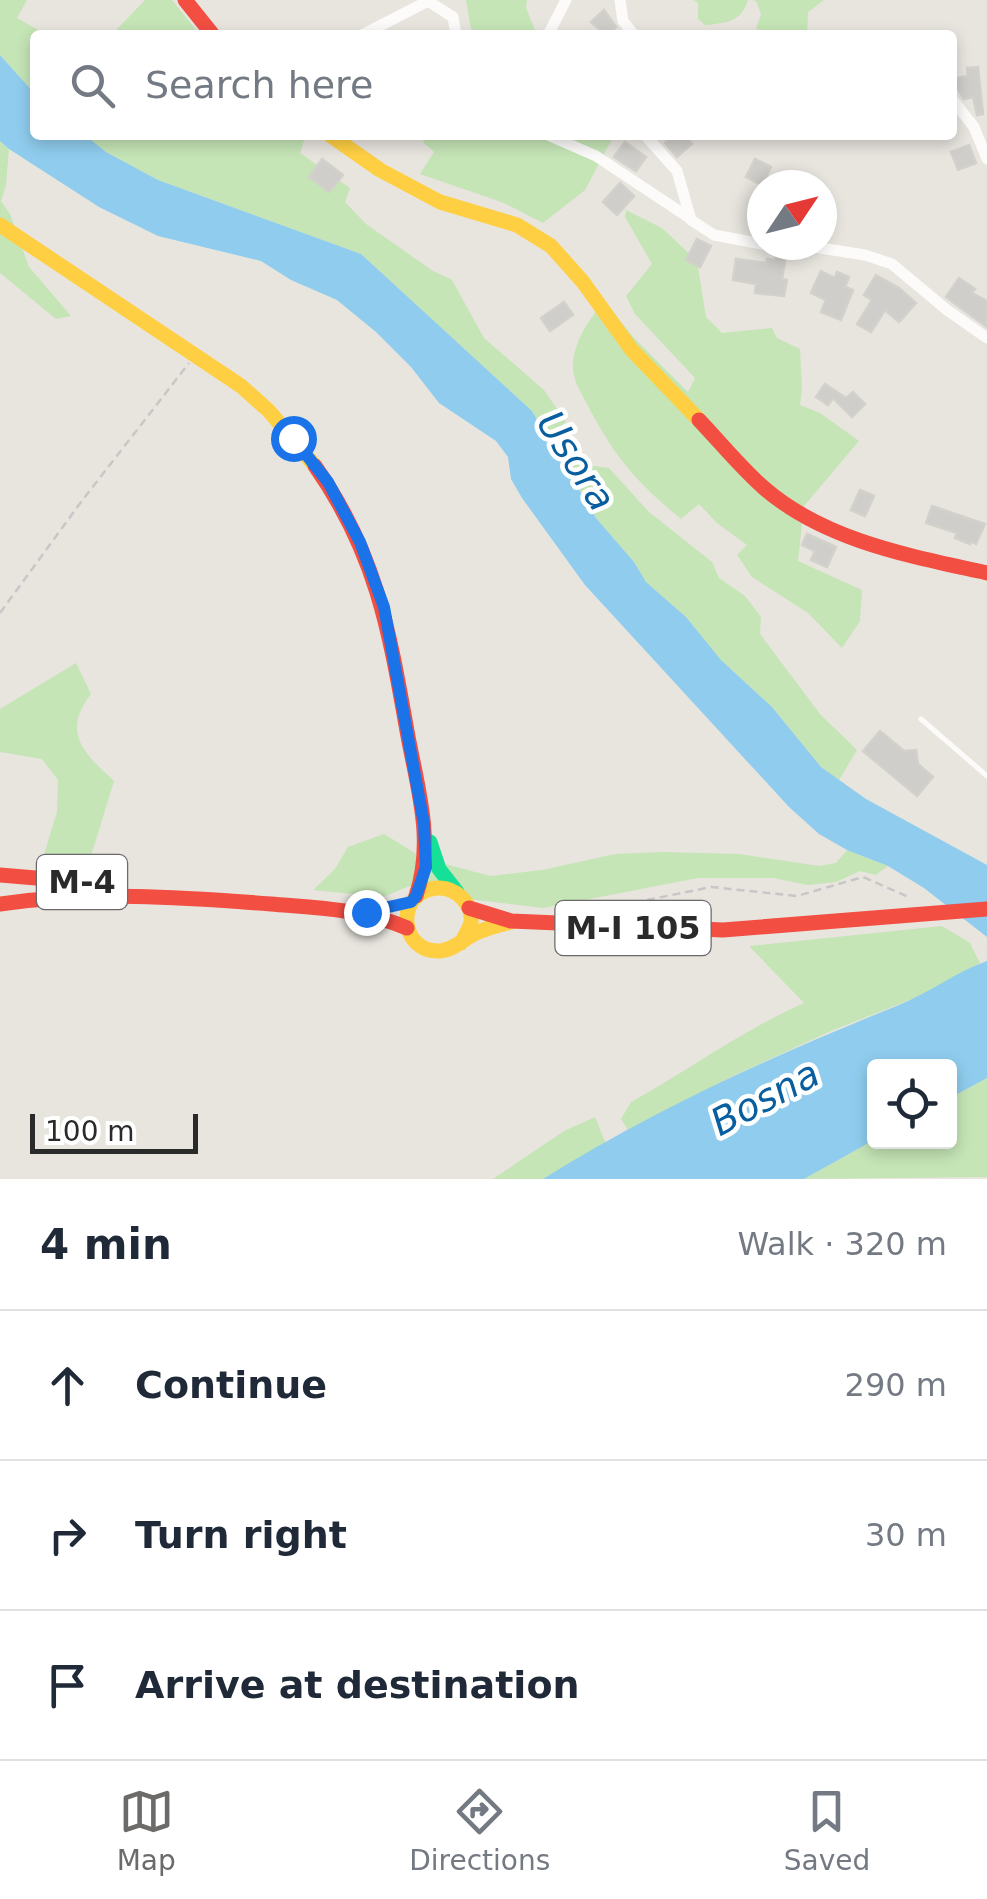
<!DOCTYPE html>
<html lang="en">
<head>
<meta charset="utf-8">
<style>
  body { margin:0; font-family:"DejaVu Sans",sans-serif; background:#f2f2f3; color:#1f2937 }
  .controls { position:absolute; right:30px; bottom:30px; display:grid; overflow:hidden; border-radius:10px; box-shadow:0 5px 15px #0003 }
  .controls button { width:90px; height:90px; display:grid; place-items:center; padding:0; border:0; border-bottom:2px solid #e0e1e3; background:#fff; color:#1f2937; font:50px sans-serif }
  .compass { position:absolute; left:747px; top:170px; width:90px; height:90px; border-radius:50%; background:#fff; box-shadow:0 5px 15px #0003; rotate:55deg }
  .scale { position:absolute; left:30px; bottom:25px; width:168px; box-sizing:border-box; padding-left:10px; border:5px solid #2a2a2a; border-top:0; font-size:28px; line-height:35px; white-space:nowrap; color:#2a2a2a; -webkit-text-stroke:8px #fff; paint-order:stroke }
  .stop { position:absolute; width:30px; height:30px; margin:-22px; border:8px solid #1a73e8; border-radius:50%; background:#fff }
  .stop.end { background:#1a73e8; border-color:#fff; box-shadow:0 2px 10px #0008 }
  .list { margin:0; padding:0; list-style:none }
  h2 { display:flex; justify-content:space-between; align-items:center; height:130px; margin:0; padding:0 40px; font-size:42px }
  h2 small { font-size:32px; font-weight:400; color:#747a83 }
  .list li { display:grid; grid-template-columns:65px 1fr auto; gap:30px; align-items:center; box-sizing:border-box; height:150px; padding:0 40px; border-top:2px solid #e0e1e3 }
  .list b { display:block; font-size:38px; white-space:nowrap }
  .list em { font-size:32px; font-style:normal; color:#747a83 }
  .icon { flex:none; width:55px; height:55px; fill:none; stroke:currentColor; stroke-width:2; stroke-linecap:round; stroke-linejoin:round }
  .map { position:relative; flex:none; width:987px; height:1179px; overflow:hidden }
  .search { position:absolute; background:#fff; box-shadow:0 5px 15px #0003; left:30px; right:30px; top:30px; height:110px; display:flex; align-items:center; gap:25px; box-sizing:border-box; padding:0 35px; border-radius:10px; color:#747a83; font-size:38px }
  .sheet { height:580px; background:#fff }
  nav { display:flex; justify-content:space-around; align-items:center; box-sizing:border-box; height:140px; border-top:2px solid #e0e1e3; background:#fff; font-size:28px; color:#747a83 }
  nav a { display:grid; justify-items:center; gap:5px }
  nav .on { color:#6c6b69 }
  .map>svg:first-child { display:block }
  .green { fill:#c5e5b6 }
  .water { fill:#8fcced }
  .building { fill:#d0ceca; stroke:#d3d1cb; stroke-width:2.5 }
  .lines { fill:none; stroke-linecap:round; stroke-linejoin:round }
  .path { stroke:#c8c7c7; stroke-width:2.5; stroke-dasharray:8 5; stroke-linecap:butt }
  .lane { stroke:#fcfbfa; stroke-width:5 }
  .street { stroke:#fcfbfa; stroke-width:11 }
  .fast { stroke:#16e098; stroke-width:15 }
  .slow { stroke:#ffcf43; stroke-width:15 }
  .jam { stroke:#f24e42; stroke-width:15 }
  .route { stroke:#1a73e8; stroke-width:12 }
  .labels { text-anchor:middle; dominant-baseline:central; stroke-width:9; stroke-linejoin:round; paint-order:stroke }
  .shield { fill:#fff; stroke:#6a6a6a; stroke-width:2.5 }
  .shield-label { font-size:32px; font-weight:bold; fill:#2a2a2a }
  .water-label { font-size:38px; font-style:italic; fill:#085e9f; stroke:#fff }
</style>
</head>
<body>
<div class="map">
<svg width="987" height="1179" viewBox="0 0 987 1179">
  <rect width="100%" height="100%" fill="#e8e5df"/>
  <g class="green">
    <polygon points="0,0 27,0 17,18 47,35 35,35 35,94 0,55"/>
    <polygon points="145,0 172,0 200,35 106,35 116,30"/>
    <polygon points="466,0 527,0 526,8 537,35 472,35"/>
    <path d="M694,0H748C741,22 727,23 705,25L698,19V3Z"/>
    <polygon points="751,0 824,0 808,12 807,35 777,35 756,29 761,14 756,1"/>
    <polygon points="85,135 302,135 305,138 300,153 350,188 345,202 366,224 433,271 452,280 484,338 544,390 566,422 549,438 532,411 361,254 158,180 106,152"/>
    <polygon points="427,135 614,135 585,190 543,223 504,203 420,174 434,152 423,142"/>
    <polygon points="0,141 9,149 6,185 1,201 10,214 29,267 71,316 56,319 0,273"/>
    <path d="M626,210L662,228L697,261L706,317L722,333L772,328L777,338L800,349L802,387L800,405L820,413L859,441L804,506L798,561L862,590L860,621L842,648L808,613L752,577L737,555L747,545L717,523L699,504L681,519C637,483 614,456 588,406C581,391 572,381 573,363C575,339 590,319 604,301L634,338L688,392L695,378L635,314L626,296L652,264L625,217Z"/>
    <polygon points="564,462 609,468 649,512 712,562 719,578 745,596 761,617 760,634 820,714 857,750 839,780 821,767 772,707 721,660 686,617 646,582 634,562 596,518"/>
    <path d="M76,663L91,694C61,733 84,753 114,781L87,869L41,864L57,812L58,780L42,759L0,752V709Z"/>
    <polygon points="384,834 423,858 490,876 542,870 615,854 664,852 739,854 820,866 836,863 847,850 888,866 876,875 860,871 836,882 808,885 773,878 698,878 543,908 468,899 422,881 383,897 313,890 335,869 348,847"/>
    <path d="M942,926L970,943L980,963L925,994L831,1031L735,1075L629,1132L621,1119L631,1102C689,1070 743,1030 804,1003L749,946Z"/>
    <polygon points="987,1078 987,1177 804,1179 874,1140 950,1142 950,1098"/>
    <polygon points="595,1117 606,1144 543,1179 493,1179 564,1131"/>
  </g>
  <g class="water">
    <polygon points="0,55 35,94 35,135 85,135 106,152 158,180 361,254 532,411 596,518 634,562 646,582 686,617 721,660 772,707 821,767 866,799 987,865 987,937 924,888 888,866 847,850 819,834 789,807 585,585 522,498 511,479 508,457 496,441 439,403 411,367 376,332 337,300 291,280 261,261 158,236 99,207 9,149 0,141"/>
    <path d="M987,961V1078L950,1098V1066H874V1140L804,1179H543C655,1109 777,1054 899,1005C929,993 956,972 987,961Z"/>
  </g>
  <g class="building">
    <polygon points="604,10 616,27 606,35 591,22"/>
    <polygon points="978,67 983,114 977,115 973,97 964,99 952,79 968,76 967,68"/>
    <polygon points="674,135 684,135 692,144 677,157 665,143"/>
    <polygon points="625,142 646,157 636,171 614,157"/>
    <polygon points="969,145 976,163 958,170 951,152"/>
    <polygon points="322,159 343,175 329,192 309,177"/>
    <polygon points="755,159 771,167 762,185 746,177"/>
    <polygon points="620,183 634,196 617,215 603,202"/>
    <polygon points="697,239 711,246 700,267 686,260"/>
    <polygon points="776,254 786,256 782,279 787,280 784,296 755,293 756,284 733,280 736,259 766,263 767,259 775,260"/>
    <polygon points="821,271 835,278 837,272 849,277 845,287 853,290 841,320 821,312 826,300 811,293"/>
    <polygon points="876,275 899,288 916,303 899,322 885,310 871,332 857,324 872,300 864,295"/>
    <polygon points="959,278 975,289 972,293 987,301 987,327 946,297"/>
    <polygon points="564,302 573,315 550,331 541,318"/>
    <polygon points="825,384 846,398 853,392 865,404 852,417 833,398 828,405 816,397"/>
    <polygon points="860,490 874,496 865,516 851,510"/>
    <polygon points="932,506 985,524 976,544 971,541 970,544 955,538 957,533 926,523"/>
    <polygon points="807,534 836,547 827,567 811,560 815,551 802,545"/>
    <polygon points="880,731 904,751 916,750 918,764 933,777 917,796 863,751"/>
  </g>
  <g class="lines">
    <g class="path">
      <polyline points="0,613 81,502 189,363"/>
      <polyline points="610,911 618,906 711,887 797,896 863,877 911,898"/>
    </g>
    <polyline class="lane" points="921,719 987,776"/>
    <g class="street">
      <polyline points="620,0 623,21 634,35"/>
      <polyline points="362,35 428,1 453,17 456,35"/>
      <polyline points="548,35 566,0"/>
      <polyline points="952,99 974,127 987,159"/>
      <polyline points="548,135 596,156 691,219"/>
      <polyline points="645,135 677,171 691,220 714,235 762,244"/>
      <polyline points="801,245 865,255 892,264 947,310 987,338"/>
    </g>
    <polyline class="fast" points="430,842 439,869 457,892"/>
    <g class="slow">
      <polyline points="330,135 380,170 440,202 517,225 551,246 583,282 631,349 699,420"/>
      <polyline points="0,225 241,386 269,411 315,466"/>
      <path d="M461,943C464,937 470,928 471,922C473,903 455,887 437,888C393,892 400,954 440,951C453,950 463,940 474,934C486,928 499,925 511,922"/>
    </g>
    <g class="jam">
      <polyline points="185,0 213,35"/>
      <path d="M699,420C720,442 741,468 764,488C825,541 911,556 987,573"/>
      <path d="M315,466C376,553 389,629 407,731C417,787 435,840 416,896"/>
      <polyline points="0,875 119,885"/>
      <path d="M0,904C91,891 180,897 271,904C318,908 363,909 407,928"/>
      <polyline points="469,908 511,921 723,930 987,909"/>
    </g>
  </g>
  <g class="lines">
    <polyline class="route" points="293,438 328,482 360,542 384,607 424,824 426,867 416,896 411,902 366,912"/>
  </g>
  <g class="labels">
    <g class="shield">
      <rect x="37" y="855" width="90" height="54" rx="8"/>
      <rect x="555.5" y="901" width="155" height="54" rx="8"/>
    </g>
    <g class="shield-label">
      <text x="82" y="882">M-4</text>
      <text x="633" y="928">M-I 105</text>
    </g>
    <g class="water-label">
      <text transform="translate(576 461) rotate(57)">Usora</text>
      <text transform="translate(765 1098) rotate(-28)">Bosna</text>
    </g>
  </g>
</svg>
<div class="controls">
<button><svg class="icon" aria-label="locate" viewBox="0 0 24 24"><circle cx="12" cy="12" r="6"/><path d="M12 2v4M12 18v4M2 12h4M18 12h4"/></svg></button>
</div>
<svg class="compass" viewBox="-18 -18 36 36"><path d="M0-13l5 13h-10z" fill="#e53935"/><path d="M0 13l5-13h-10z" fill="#747a83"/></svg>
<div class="scale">100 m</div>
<div class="stop" style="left:293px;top:438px"></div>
<div class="stop end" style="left:366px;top:912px"></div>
<div class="search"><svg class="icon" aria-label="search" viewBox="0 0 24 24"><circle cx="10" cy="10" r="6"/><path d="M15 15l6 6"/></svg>Search here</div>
</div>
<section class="sheet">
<h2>4 min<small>Walk · 320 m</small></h2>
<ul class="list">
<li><svg class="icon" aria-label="ahead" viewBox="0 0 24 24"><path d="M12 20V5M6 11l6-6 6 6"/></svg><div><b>Continue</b></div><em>290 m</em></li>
<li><svg class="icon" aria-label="right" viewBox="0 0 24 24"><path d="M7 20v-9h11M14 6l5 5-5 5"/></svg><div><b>Turn right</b></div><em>30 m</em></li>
<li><svg class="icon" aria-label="arrive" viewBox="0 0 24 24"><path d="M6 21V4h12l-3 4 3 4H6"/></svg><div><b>Arrive at destination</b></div></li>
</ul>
</section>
<nav>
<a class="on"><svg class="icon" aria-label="map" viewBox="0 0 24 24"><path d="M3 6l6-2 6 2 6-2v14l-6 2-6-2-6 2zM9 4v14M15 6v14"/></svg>Map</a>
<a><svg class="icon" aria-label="directions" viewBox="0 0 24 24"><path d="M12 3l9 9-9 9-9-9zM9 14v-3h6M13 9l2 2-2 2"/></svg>Directions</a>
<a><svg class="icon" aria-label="saved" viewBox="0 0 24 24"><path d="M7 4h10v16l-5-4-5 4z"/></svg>Saved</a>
</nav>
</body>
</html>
